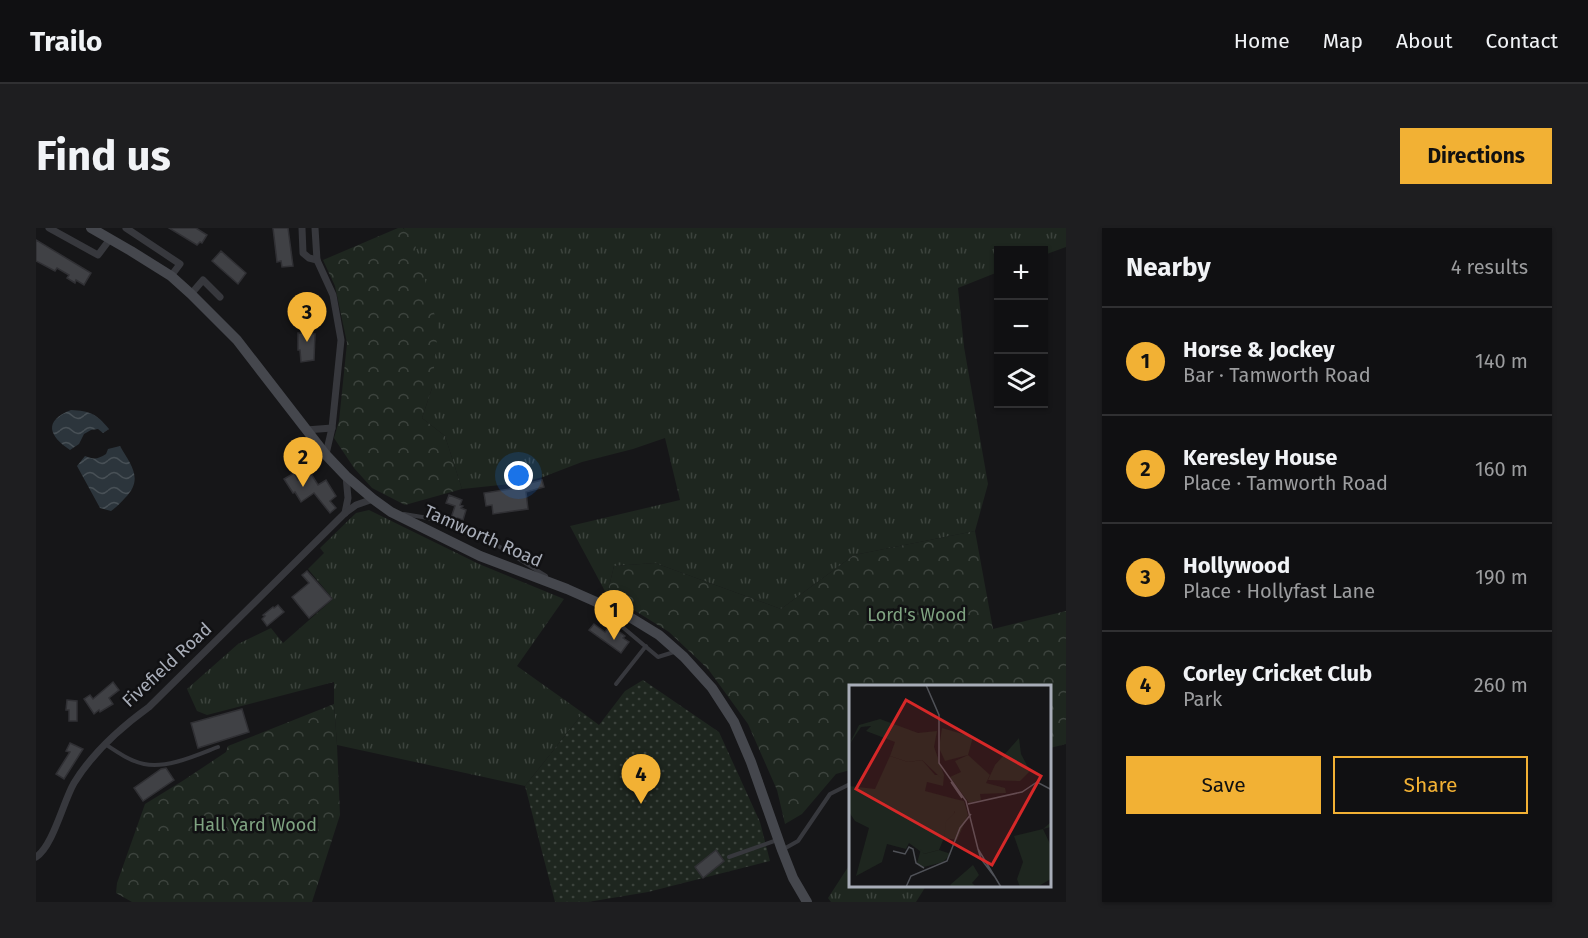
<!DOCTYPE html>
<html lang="en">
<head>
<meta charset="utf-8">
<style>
  body { margin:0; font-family:"Fira Sans",sans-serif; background:#1e1e20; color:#f1f3f6 }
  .controls { position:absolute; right:18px; top:18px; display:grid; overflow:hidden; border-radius:0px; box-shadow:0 2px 4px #0004 }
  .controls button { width:54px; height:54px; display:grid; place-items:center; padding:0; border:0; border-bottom:2px solid #303032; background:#101012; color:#f1f3f6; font:30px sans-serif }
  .you { position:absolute; left:483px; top:248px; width:21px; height:21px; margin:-15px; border:4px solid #fff; border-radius:50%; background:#1a73e8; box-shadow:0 0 0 9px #1a73e833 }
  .badge { display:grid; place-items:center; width:39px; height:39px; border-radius:50%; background:#f2b134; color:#111; font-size:20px; font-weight:700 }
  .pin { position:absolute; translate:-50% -50px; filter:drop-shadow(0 2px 3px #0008) }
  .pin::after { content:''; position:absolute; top:32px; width:21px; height:18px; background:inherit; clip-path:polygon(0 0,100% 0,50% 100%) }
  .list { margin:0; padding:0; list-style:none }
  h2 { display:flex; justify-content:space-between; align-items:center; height:78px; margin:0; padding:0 24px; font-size:26px }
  h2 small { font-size:20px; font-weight:400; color:#9c9d9f }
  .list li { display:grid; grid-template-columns:39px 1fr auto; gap:18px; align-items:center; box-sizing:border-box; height:108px; padding:0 24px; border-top:2px solid #303032 }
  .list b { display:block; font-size:22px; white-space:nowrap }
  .list p { margin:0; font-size:20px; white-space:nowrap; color:#9c9d9f }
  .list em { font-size:20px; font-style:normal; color:#9c9d9f }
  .actions { display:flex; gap:12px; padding:18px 24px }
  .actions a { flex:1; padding:14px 0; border:2px solid #f2b134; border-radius:0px; text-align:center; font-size:21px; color:#f2b134 }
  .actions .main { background:#f2b134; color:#111 }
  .icon { flex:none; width:33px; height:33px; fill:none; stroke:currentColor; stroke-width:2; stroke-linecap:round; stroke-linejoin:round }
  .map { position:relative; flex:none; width:1030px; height:674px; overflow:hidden; border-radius:0px }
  header { display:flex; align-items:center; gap:36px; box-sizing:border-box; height:84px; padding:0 30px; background:#101012; border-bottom:2px solid #303032 }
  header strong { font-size:28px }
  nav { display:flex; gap:33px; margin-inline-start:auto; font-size:21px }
  .intro { display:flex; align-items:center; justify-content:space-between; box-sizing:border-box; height:144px; padding:0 36px }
  h1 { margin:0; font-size:42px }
  .button { padding:15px 27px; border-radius:0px; background:#f2b134; color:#111; font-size:21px; font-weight:700 }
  main { display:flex; gap:36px; padding:0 36px }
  aside { flex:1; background:#101012; border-radius:0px; box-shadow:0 2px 4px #0004 }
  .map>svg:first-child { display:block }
  .grass { fill:url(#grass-tufts) }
  .forest { fill:url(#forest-crowns) }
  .park { fill:url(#park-dots) }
  .water { fill:url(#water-waves) }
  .building { fill:#404145; stroke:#303034; stroke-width:1.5 }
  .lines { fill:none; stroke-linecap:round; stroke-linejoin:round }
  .service { stroke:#37383d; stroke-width:4 }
  .minor { stroke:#37383d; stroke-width:7 }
  .secondary { stroke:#45474d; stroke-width:10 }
  .labels { text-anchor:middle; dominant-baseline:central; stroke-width:5; stroke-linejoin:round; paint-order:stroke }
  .street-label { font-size:18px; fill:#a8adb8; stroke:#111113 }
  .park-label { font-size:18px; fill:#7fa381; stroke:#111113 }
  .inset-road { fill:none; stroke:#505258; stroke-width:1.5 }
  .view { fill:#d62828; fill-opacity:0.15; stroke:#d62828; stroke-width:3 }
  .inset-edge { fill:none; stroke:#a8adb8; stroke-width:3 }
</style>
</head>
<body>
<header>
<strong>Trailo</strong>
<nav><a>Home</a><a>Map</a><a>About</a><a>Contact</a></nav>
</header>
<div class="intro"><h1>Find us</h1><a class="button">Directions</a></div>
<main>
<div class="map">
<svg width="1030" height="674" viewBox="0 0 1030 674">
  <defs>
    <pattern id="grass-tufts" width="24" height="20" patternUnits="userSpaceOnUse" patternTransform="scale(1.5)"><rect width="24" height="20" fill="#1e261f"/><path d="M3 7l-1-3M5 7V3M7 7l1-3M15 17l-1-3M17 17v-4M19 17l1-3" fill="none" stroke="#3c433d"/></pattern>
    <pattern id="forest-crowns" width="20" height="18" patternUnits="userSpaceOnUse" patternTransform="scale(1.5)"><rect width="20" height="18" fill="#1e261f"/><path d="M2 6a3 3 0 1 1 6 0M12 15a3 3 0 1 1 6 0" fill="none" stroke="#3c433d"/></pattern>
    <pattern id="park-dots" width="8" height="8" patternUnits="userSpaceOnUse" patternTransform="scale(1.5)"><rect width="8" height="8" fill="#1e261f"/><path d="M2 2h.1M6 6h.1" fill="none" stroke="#3c433d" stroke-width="1.8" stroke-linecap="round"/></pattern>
    <pattern id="water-waves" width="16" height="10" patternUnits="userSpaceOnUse" patternTransform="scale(1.5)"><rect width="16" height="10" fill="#2c353c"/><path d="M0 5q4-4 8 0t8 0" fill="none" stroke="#485056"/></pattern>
  </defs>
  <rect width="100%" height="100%" fill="#161618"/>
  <g class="grass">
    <polygon points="368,0 1030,0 1030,19 1008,27 1008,22 963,22 962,44 922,60 928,119 952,256 939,303 818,327 745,381 619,335 578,338 571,367 534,298 644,272 629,210 597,221 546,234 507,249 483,255 426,261 409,208 386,190 396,160"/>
    <polygon points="333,282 443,336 528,371 481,438 547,485 489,558 301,517 298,476 298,454 171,487 161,483 151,461 202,416 235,400 247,415 297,371 272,341 288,325 284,320 320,285"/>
    <polygon points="814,636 814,658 890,658 880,674 795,674 792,670"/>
  </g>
  <g class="forest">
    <polygon points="362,0 367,0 378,13 402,99 396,160 386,190 409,208 426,261 369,277 336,260 318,240 298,210 303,193 311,115 299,58 287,32"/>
    <polygon points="939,303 957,401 1030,383 1030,516 1014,520 1014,458 814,458 814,542 800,546 766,586 749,596 741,562 712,496 672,441 633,404 585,374 571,367 578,338 619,335 745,381 818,327"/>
    <polygon points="298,476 301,517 304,587 276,674 96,674 80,665 81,655 109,576 148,552 190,524 192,518"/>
  </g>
  <polygon class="park" points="607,452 683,504 724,594 734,633 612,664 552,674 519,674 489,558 547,485 563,497 589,463"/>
  <g class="water">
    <path d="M35,182C54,183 61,186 73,201L67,205L62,201L55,202L48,206L43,216L34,222C13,208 7,193 35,182Z"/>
    <path d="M84,218C95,237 108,251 89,270C85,274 81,279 75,283L64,280L41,238L49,228C58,232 62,231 70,226L72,221Z"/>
  </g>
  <g class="building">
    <polygon points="133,0 160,0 171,7 166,15 164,14 161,17"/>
    <polygon points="237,0 252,0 257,38 246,39 245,33 241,34"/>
    <polygon points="0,12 55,45 48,57 40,52 39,55 31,50 33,47 21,40 19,43 0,33"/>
    <polygon points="185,23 210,45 202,56 176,33"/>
    <polygon points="262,105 279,106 278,132 265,134 264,122 262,122"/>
    <polygon points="274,244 282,257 290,252 300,268 294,273 300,280 294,285 278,265 265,274 259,264 257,265 248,251 258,245 262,252"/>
    <polygon points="506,252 508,259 490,264 492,281 457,286 456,277 450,278 448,265 486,259 486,257"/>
    <polygon points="413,267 426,272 424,277 427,278 425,280 430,282 427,292 421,290 419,295 414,293 419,278 410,275"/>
    <polygon points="271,343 296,371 273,390 256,369 273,355 266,347"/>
    <polygon points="242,377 248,384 231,398 226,391 229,388 227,387 237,379 238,380"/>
    <polygon points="558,396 569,404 574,397 589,408 587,410 593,414 585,425 553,402"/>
    <polygon points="77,454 83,462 73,470 77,476 64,484 63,482 58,486 48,471 54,467 57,471"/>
    <polygon points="31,472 41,473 41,493 33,493 33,482 30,482"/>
    <polygon points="206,481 213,504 162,520 155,495"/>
    <polygon points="34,515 47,521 28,551 20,546 34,524 30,523"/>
    <polygon points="130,540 138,552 107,573 98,560 125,541"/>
    <polygon points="680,622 688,633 667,650 659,639"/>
  </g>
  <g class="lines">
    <g class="service">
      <polyline points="368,286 392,290 448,309 510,348"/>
      <polyline points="565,381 622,429 638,424"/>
      <polyline points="580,456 610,418"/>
      <path d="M69,516C81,524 94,533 108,536C131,541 161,527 182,519"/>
      <polyline points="746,622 762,613 794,566 814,556"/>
      <polyline points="693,629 741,612"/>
    </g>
    <g class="minor">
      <polyline points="13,0 62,27 74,11"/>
      <polyline points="90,0 144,36 135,48"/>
      <polyline points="266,0 267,25 273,30 281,32"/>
      <polyline points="279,0 281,32 297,67 305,112 296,200 290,226"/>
      <polyline points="155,66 167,52 184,69"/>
      <polyline points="270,202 296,200"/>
      <polyline points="309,285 312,270 310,248"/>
      <path d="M0,629C17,618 27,574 38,555C57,524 84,500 113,479L309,285L320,277L337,271"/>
    </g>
    <polyline class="secondary" points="55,0 95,23 135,48 155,66 201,112 290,227 310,248 337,271 355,284 444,328 531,361 592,388 623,407 648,429 676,460 698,494 715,534 746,622 757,650 771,674"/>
  </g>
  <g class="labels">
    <g class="street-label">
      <text transform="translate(447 308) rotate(24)">Tamworth Road</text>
      <text transform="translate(131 437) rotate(-43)">Fivefield Road</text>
    </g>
    <g class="park-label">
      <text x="881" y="387">Lord's Wood</text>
      <text x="219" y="597">Hall Yard Wood</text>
    </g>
  </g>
  <g transform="translate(813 457)">
    <rect width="202" height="202" fill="#161618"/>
    <path d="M119,70L141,90L137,98L156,103L157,108L131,109L132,115L120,118L101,92L112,87L106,76ZM41,71L59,77L73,75L86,90H95L94,101L78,97L76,106L106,114V126L90,165L75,169L60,158L57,164L38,159L33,177L7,191L20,143L6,136L0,127V101L26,104ZM124,180L130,190L123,198L127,202H103L101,200Z" fill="#1e261f"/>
    <path d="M31,34L69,48L88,46L85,62L95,90L92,93L73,75L59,77L41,71L46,57L17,46L22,41L12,42L0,60L10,40ZM170,53L172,69L181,86L171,96L139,95L146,80ZM106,114L115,116L119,130L108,155L95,153L97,137L106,127ZM202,137V142L194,144L202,161V194L188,202H171L168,194L174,177L165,151L194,144ZM72,164L75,169L90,165L102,169L94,177L75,182L68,178Z" fill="#1e261f"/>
    <path d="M93,43L124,52L119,70L96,76L90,63Z" fill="#1e261f"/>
    <path class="inset-road" d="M77,0L90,30V78L117,116L129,164L152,202M102,97L113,113M119,119L173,107L188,97L203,105M129,164L132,174L145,191M44,166L56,169L60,162L64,164L67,178L75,183M57,202L62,191L98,176L111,143L122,129"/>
    <path class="view" d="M57,15L192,91L143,180L7,104Z"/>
    <rect width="202" height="202" class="inset-edge"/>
  </g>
</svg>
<div class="controls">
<button>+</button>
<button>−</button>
<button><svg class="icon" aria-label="layers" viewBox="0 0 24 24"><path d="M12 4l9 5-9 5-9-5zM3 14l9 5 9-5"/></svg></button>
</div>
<div class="you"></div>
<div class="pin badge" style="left:578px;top:412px">1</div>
<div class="pin badge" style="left:267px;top:259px">2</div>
<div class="pin badge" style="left:271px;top:114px">3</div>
<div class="pin badge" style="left:605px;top:576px">4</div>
</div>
<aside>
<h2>Nearby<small>4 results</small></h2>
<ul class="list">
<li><span class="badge">1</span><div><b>Horse &amp; Jockey</b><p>Bar · Tamworth Road</p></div><em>140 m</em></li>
<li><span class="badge">2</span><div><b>Keresley House</b><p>Place · Tamworth Road</p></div><em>160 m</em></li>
<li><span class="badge">3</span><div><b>Hollywood</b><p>Place · Hollyfast Lane</p></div><em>190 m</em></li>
<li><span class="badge">4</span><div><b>Corley Cricket Club</b><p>Park</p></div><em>260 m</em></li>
</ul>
<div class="actions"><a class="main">Save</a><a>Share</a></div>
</aside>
</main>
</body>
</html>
